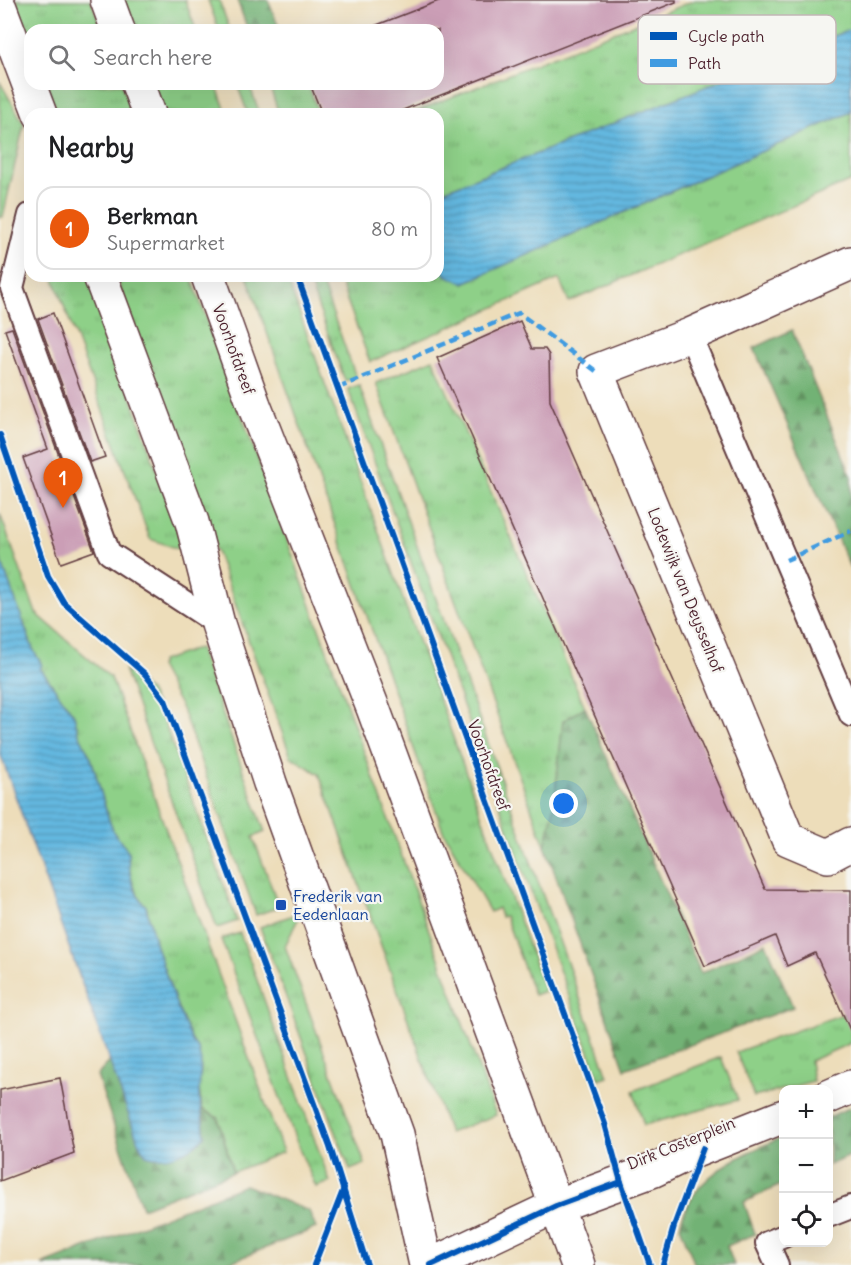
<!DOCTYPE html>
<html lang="en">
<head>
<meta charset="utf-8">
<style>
  body { margin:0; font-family:Delius,sans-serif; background:#f6f6f6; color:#202124 }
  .controls { position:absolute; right:18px; bottom:18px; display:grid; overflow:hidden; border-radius:12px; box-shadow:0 6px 24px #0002 }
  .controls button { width:54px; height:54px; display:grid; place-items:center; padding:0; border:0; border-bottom:2px solid #e0e0e0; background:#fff; color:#202124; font:30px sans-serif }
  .you { position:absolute; left:564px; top:804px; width:21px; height:21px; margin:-15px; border:4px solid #fff; border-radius:50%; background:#1a73e8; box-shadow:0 0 0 9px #1a73e833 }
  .badge { display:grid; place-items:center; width:39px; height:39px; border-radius:50%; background:#ea580c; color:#fff; font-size:20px; font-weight:700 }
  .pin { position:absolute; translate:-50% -50px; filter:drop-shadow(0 2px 3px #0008) }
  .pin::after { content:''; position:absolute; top:32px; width:21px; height:18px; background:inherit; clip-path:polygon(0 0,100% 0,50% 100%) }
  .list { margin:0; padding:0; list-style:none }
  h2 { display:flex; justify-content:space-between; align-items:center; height:78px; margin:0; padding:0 24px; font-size:26px }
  h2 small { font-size:20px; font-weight:400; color:#757577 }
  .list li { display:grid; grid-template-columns:39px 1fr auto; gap:18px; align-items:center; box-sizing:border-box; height:84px; margin:0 12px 12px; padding:0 12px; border:2px solid #e0e0e0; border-radius:18px }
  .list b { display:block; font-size:22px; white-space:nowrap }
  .list p { margin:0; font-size:20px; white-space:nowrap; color:#757577 }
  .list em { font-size:20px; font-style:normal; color:#757577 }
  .icon { flex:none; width:33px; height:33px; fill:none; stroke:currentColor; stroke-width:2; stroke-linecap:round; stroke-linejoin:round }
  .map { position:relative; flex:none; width:851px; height:1265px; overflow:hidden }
  .search { position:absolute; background:#fff; box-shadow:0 6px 24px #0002; left:24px; top:24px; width:420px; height:66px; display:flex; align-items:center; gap:15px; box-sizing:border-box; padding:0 21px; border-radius:18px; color:#757577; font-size:22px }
  .panel { position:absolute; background:#fff; box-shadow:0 6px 24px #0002; left:24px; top:108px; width:420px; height:174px; border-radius:18px }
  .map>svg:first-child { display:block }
  .grass { fill:url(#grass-tufts); stroke:#6c785a; stroke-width:1.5 }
  .forest { fill:url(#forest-firs); stroke:#5e6850; stroke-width:1.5 }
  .water { fill:url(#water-rules); stroke:#566c86; stroke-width:1.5 }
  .building { fill:#cb9eb6 }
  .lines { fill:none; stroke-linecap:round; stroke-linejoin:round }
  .lane-casing { stroke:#623c40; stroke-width:26 }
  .street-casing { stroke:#623c40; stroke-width:36 }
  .secondary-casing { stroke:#623c40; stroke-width:36 }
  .lane { stroke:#fff; stroke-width:22 }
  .street { stroke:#fff; stroke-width:33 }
  .secondary { stroke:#fff; stroke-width:33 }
  .quiet { stroke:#409be1; stroke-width:4.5; stroke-dasharray:9 4.5; stroke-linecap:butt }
  .cycleway-casing { stroke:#f6f6f2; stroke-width:10 }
  .cycleway { stroke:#0057b8; stroke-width:6 }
  .transit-dot { fill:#1a4fb4; stroke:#f6f6f2; stroke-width:2 }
  .labels { text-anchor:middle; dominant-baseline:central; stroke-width:4.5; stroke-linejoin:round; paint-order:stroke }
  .street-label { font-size:16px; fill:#4a1f2b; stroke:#f6f6f2 }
  .transit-label { font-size:16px; fill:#164399; stroke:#f6f6f2; text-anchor:start }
  .key { fill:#f6f6f2; stroke:#c2b6b6; stroke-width:1.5 }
  .key-label { font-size:16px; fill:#4a1f2b }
</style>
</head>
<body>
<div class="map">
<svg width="851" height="1265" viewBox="0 0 851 1265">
  <defs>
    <pattern id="grass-tufts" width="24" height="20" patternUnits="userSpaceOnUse" patternTransform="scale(1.5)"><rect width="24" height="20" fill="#8ed088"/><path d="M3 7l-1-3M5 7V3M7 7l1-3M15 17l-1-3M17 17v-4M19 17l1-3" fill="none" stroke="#7cb276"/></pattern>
    <pattern id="forest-firs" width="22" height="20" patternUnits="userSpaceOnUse" patternTransform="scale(1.5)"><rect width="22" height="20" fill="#72b274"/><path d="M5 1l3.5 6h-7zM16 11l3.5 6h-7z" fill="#60905f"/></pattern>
    <pattern id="water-rules" width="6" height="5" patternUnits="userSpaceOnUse" patternTransform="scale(1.5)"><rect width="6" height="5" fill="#63b8e0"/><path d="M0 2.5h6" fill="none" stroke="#5495b6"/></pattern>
  </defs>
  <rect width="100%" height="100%" fill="#f6f6f2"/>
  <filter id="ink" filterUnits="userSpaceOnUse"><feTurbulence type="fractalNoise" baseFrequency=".0167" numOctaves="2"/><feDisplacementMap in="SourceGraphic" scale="12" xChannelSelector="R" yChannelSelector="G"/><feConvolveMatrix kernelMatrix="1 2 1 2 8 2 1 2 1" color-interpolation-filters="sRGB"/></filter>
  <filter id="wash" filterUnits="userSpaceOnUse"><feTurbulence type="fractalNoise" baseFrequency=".008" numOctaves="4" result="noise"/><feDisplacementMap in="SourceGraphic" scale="24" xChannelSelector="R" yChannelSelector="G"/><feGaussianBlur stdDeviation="1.35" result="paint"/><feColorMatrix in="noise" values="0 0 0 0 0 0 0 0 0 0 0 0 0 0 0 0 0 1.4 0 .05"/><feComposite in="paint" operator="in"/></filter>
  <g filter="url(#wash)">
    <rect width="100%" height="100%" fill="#edddba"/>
    <g class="grass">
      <polygon points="16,0 91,0 102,30 30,30 30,40"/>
      <polygon points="118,0 185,0 196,30 129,30"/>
      <polygon points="208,0 219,0 230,30 219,30"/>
      <polygon points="695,0 851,0 851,29 438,193 438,114 409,114"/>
      <polygon points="0,82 24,124 3,217 0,217"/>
      <polygon points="46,84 122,84 132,114 57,114"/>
      <polygon points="149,84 216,84 227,114 160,114"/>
      <polygon points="237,84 249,84 260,114 248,114"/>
      <polygon points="269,84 308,84 319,114 279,114"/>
      <polygon points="851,112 851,181 569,302 559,279 370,362 338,276 438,276 438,260 445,275 464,283"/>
      <polygon points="53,276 89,276 184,548 181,550 150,539"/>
      <polygon points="116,276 191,276 496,1115 449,1133 319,774 291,757"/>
      <polygon points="247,276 286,276 545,991 534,995 505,916 501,917 498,908 490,912 443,831"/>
      <polygon points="307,276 319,276 356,377 345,381"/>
      <polygon points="433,359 585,707 563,721 553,813 545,846 376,383"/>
      <polygon points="359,385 608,1076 599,1079 348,389"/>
      <path d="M0,514L36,613L111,678L283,1152L233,1172L218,1118L202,1109L198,1083L201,1070L198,1049L192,1041L177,1006L156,946L146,906C133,893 128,869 128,851L114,833L109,820L91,758L79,734L74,715L40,668L42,665L33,649L0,558Z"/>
      <polygon points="199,648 265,832 253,837 279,907 256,915 182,709 159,667 161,661"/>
      <polygon points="124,669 149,691 162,716 237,921 217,928"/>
      <polygon points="296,914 298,919 285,946 365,1164 350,1170 260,927"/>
      <polygon points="240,933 330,1182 316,1187 300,1151 221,939"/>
      <polygon points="851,1011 851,1043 810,1061 813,1081 754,1097 736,1052"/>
      <polygon points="721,1057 738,1100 644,1125 633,1091"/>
    </g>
    <g class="forest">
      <polygon points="237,0 268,0 280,30 248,30"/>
      <polygon points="792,330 851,475 851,570 754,348"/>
      <polygon points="585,707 701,973 766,943 793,1007 625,1069 545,846 553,813 563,721"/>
      <polygon points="110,1061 139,1144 205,1136 202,1109 218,1118 233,1172 142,1208 97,1076"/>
      <polygon points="851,1107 851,1155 829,1165 829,1117"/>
      <path d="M783,1137V1184L744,1202L755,1234L727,1246L734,1265H695L680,1226C692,1174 740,1156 783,1137Z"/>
      <polygon points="245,1185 309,1211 316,1228 223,1265 42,1265"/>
    </g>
    <g class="water">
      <polygon points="851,29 851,112 464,283 445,275 438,260 438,193"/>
      <path d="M0,558L33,649L42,665L40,668L74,715L79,734L91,758L109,820L114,833L128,851C128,869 132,893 146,906L156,946L177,1006L192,1041L198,1049L201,1061L199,1095L205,1136C192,1152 166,1162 146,1155L139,1144L0,753Z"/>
    </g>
    <g id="blocks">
      <g class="building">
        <polygon points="441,0 676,0 676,2 393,114 322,114 310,84 438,84 438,30 364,30"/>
        <polygon points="53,313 105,457 90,462 38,319"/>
        <polygon points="520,321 532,349 545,349 549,355 550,401 765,889 851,890 851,1032 815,953 787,966 775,936 705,966 437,358"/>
        <polygon points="12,328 94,551 61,563 23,458 48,449 5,330"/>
        <polygon points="60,1078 74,1153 0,1181 0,1090"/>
      </g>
    </g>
  </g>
  <g filter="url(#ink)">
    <use href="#blocks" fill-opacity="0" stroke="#623c40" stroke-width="1.5"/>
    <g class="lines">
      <g class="lane-casing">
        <g id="lane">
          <polyline points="30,215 12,288 109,553 218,624"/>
          <polyline points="690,335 851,715"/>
          <polyline points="828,1216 851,1207"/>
          <polyline points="777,1265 767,1243 784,1236"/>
        </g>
      </g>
      <g class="street-casing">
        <g id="street">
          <polyline points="851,263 690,335 596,371 788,839 828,856 851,844"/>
          <polyline points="828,1097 851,1087"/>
          <polyline points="431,1265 556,1206 654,1170 685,1155 784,1116"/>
        </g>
      </g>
      <g class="secondary-casing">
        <g id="secondary">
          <polyline points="107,0 118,30"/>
          <polyline points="0,8 40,114"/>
          <polyline points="138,84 149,114"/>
          <polyline points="100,276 192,522 218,624 270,783 397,1134 426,1265"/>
          <polyline points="208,276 254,405 373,708 578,1265"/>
        </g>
      </g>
      <use href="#lane" class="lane"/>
      <use href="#street" class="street"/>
      <use href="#secondary" class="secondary"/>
      <g class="quiet">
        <polyline points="338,388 519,313 596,371"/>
        <polyline points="786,560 851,531"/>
      </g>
      <g class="cycleway-casing">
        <g id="cycleway">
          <polyline points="297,276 605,1124 621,1182 650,1265"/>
          <polyline points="0,435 48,576 64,603 145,674 165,700 330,1147 367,1265"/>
          <polyline points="314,1265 344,1188"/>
          <polyline points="431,1265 556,1206 621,1182"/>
          <polyline points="663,1265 674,1226 703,1148"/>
        </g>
      </g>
      <use href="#cycleway" class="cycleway"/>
    </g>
  </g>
  <rect class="transit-dot" x="275" y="899" width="12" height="12" rx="3"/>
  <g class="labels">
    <g class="street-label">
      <text transform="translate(234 349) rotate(70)">Voorhofdreef</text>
      <text transform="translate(686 590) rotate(68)">Lodewijk van Deysselhof</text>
      <text transform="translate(489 765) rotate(70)">Voorhofdreef</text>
      <text transform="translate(681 1143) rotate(-22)">Dirk Costerplein</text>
    </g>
    <g class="transit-label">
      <text x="293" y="896">Frederik van<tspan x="293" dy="18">Eedenlaan</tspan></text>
    </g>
  </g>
  <rect x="638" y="15" width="198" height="69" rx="9" class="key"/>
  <rect x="650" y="32" width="27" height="8" fill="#0057b8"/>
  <rect x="650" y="59" width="27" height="8" fill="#409be1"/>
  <g class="key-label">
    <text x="688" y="42">Cycle path</text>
    <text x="688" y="69">Path</text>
  </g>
</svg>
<div class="controls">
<button>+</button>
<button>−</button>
<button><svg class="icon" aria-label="locate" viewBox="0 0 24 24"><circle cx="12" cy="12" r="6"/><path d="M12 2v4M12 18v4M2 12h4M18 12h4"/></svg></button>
</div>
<div class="you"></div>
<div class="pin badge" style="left:63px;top:508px">1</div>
<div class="search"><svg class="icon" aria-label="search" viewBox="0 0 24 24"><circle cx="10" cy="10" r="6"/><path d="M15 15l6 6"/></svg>Search here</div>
<section class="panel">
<h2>Nearby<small></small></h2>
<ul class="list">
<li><span class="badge">1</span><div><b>Berkman</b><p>Supermarket</p></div><em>80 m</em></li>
</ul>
</section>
</div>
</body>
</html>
